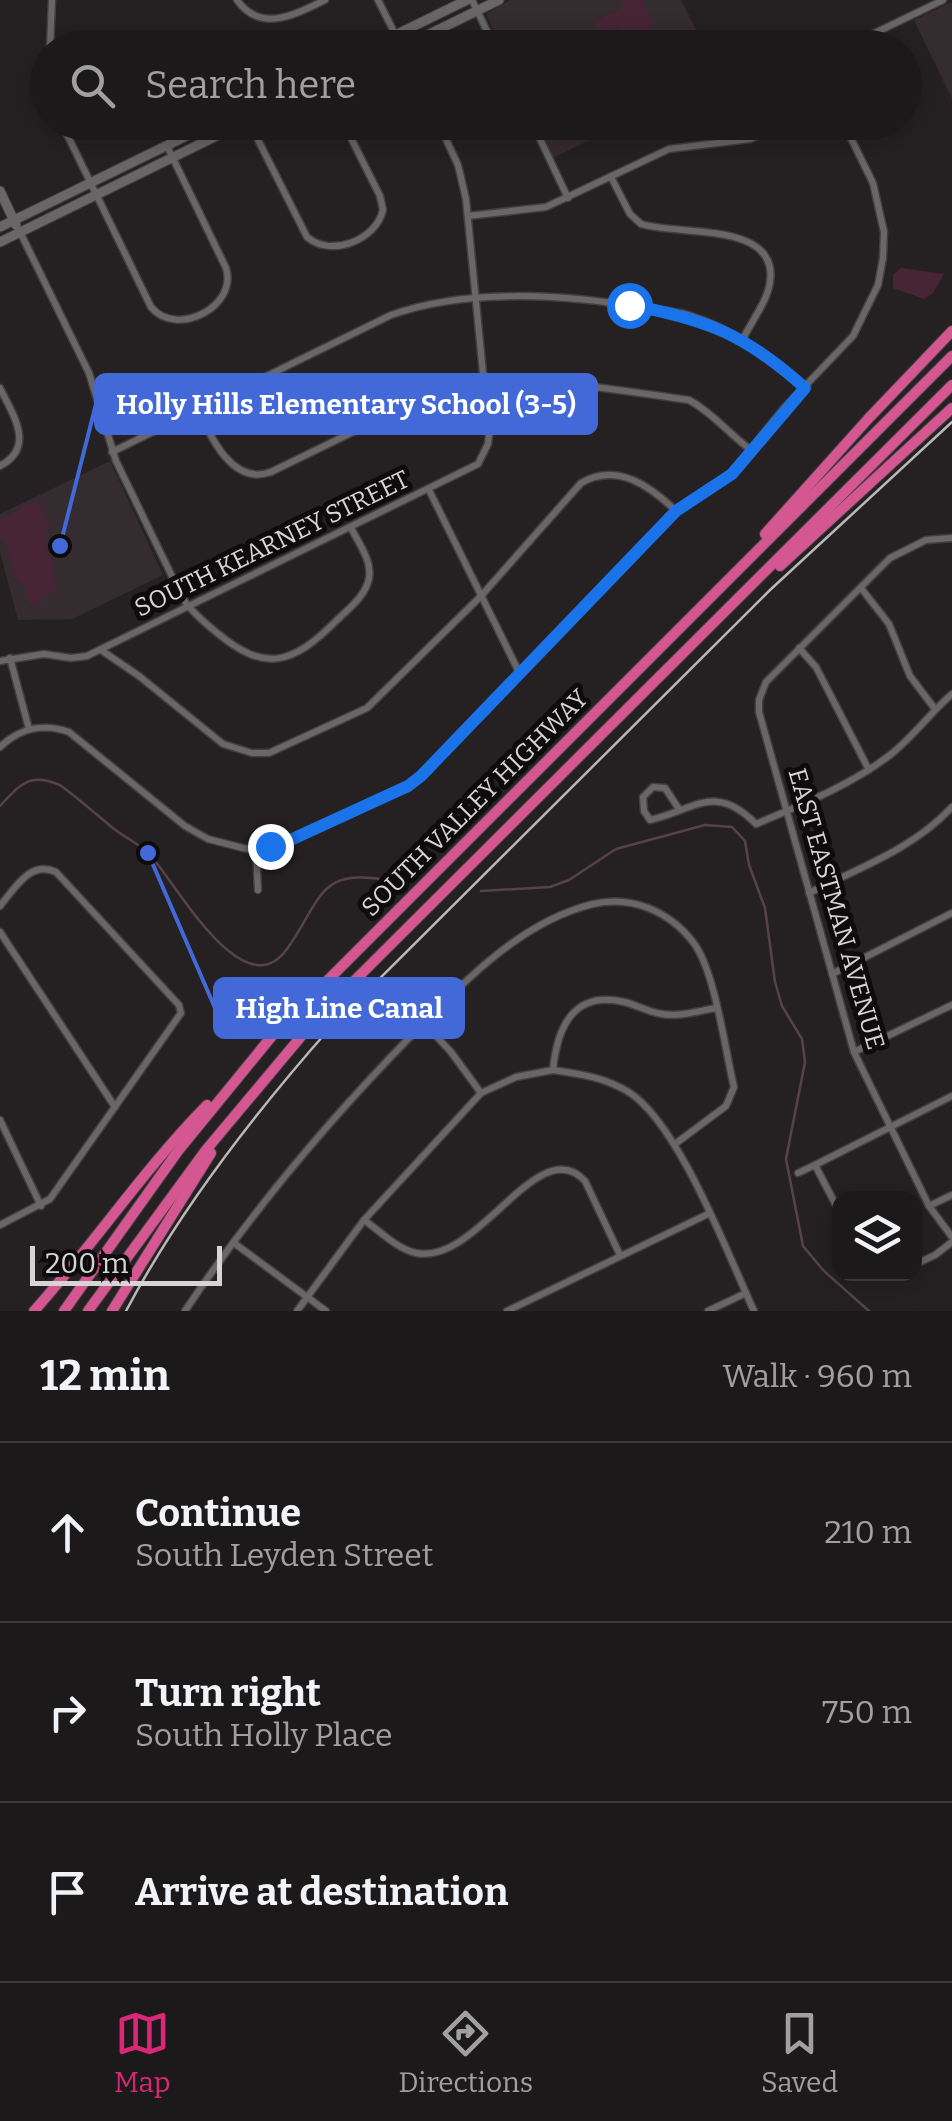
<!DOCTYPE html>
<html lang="en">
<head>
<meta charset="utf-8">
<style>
  body { margin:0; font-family:Bitter,serif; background:#292627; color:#f1f3f6 }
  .controls { position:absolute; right:30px; bottom:30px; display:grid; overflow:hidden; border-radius:20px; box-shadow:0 5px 25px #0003 }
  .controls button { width:90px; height:90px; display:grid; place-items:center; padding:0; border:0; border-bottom:2px solid #3a3839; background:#1c191a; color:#f1f3f6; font:50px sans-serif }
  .scale { position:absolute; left:30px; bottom:25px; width:192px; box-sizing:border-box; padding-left:10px; border:5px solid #d7d4d5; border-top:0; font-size:28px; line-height:35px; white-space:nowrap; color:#d7d4d5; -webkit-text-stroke:8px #0d0b0c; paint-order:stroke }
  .stop { position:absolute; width:30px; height:30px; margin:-22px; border:8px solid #1a73e8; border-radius:50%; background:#fff }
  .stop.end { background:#1a73e8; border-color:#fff; box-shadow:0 2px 10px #0008 }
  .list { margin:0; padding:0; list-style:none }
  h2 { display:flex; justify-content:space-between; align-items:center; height:130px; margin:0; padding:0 40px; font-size:42px }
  h2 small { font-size:32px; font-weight:400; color:#a0a0a2 }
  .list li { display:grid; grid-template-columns:65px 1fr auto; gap:30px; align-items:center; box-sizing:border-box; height:180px; padding:0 40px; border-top:2px solid #3a3839 }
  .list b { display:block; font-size:38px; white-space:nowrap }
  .list p { margin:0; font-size:32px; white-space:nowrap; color:#a0a0a2 }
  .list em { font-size:32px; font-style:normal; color:#a0a0a2 }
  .icon { flex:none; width:55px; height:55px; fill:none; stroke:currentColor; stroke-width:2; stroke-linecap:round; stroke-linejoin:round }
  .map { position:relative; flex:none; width:952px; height:1311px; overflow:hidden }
  .search { position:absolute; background:#1c191a; box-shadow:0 5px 25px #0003; left:30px; right:30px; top:30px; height:110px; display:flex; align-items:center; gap:25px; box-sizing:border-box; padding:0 35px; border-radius:55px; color:#a0a0a2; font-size:38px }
  .sheet { height:670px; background:#1c191a }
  nav { display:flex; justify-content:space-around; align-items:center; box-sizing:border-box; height:140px; border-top:2px solid #3a3839; background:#1c191a; font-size:28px; color:#a0a0a2 }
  nav a { display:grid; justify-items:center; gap:5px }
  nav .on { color:#db2777 }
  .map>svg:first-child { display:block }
  .built { fill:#352c2f }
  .green { fill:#472534 }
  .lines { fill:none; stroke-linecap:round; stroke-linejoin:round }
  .stream { stroke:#57424b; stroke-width:2.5 }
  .street-casing { stroke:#423f40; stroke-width:9 }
  .secondary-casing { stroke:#423f40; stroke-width:11 }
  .highway-casing { stroke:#423f40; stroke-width:12 }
  .street { stroke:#6a6668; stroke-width:6 }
  .secondary { stroke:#6a6668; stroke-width:9 }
  .highway { stroke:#d45791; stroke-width:10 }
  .tram { stroke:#bab7b8; stroke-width:2.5 }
  .route { stroke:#1a73e8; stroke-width:12 }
  .labels { text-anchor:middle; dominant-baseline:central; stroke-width:10; stroke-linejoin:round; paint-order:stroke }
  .street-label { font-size:25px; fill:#d7d4d5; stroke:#0d0b0c }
  .leader { fill:none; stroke:#4269d7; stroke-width:4 }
  .callout-dot { fill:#4269d7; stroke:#0d0b0c; stroke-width:4 }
  .callout { fill:#4269d7; stroke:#4269d7; stroke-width:4 }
  .callout-label { font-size:28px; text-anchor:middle; font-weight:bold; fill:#fff }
</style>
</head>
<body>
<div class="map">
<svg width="952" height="1311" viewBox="0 0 952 1311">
  <rect width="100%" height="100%" fill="#252123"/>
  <g class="built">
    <polygon points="510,0 681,0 705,47 501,47 486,14"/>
    <polygon points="952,2 952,99 914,20"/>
    <polygon points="536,123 625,123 553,158"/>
    <polygon points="110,461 163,575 72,619 18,620 0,552 0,514"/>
  </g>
  <g class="green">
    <polygon points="620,0 642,0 654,25 623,41 618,32 621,25 600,35 594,22 623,7"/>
    <polygon points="901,268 944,274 933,293 924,299 893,288 893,275"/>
    <polygon points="43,503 49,529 44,530 46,552 52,552 57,593 43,594 45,600 33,605 28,601 27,586 13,577 7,545 0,539 0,520 22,508 22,505"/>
  </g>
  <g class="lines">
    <g class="stream">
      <path d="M0,806C21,784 29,772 60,785C79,799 96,814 114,829C126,838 141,845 151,856C177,885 244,1009 287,949C324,896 318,865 396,882"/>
      <polyline points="481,891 550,887 569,880 616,849 705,825 732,827 745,841 749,865 765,908 775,982 782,1006 802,1039 805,1062 786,1159 803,1246 824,1271 869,1311"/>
    </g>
    <g class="street-casing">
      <g id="street">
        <path d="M237,0C261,34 296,14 325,0"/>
        <polyline points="378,0 402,48"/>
        <polyline points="472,0 495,48"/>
        <polyline points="50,48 52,0"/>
        <polyline points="844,48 943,0"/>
        <path d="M61,122L151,307C176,338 238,307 226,268L167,146"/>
        <path d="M249,122L307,237C331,258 376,240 383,210L380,196L343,122"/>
        <polyline points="532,122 568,198"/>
        <path d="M611,177L630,214L641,224C679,236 779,221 770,282C768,300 751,322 743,339"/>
        <polyline points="468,216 546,207 669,149 750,139 792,122"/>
        <path d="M20,232L89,373L116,461L183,599C192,612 204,622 216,632C265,673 292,665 336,621C348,609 366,596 369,578C372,561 359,543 351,528"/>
        <path d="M0,388C13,415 36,447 0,466"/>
        <path d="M198,410C211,438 233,486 271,472L437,391C520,370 606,389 689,400C713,413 729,434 751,450"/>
        <path d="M112,452L391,315C467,288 564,294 643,308C657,310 674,311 688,315C734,329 770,357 805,388"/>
        <polyline points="429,490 519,672"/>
        <polyline points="952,538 926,540 890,558 766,682 759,700 759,712 854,1052 929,1206 952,1237"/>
        <polyline points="861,588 889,624 910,676 935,709"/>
        <polyline points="799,648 816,667 869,770"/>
        <path d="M101,650L139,676L223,744L252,753H269L367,708L481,596L581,483C617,462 650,486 676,511"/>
        <polyline points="10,658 29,729"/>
        <polyline points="0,661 44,654 71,658 87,656 478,464 488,444 489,435 466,199 458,165 438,122"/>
        <path d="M0,747C20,728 44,723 69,732L185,826L208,839L243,848L256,850L286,842L407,786L421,776L676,511L732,473L784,408L853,336L878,285L883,258L884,232L873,183L843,122"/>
        <path d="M679,809L665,788L653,787L643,797L644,811L650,820C695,810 715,782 756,824C801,805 851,785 890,755C913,737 930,713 952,694"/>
        <polyline points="256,850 258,890"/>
        <path d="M809,893C859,868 913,849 952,807"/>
        <path d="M0,906C15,888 30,860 56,872L179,1005L181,1013L50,1199L0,1225"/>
        <polyline points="0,932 115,1107"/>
        <polyline points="832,974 952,913"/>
        <path d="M716,1008C698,1011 679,1017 662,1014C648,1012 637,1005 624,1002C573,990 557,1028 553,1070C580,1074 603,1077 627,1091C678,1121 728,1255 754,1311"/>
        <polyline points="424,1023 451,1052 481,1093"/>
        <polyline points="854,1052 952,1005"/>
        <polyline points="0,1120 41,1206"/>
        <polyline points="815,1165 952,1096"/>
        <polyline points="798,1173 815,1165 840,1213"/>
        <polyline points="929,1206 952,1195"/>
        <path d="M364,1220C380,1231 397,1249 416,1253C478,1266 538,1130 585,1181L620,1255"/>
        <polyline points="234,1243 326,1311"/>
        <polyline points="914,1265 935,1255 952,1242"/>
        <path d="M185,1311C251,1212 328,1121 411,1036C462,984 519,922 593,904C631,895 669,911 693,942C715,970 725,1050 734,1087L726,1106L675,1144"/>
        <polyline points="297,1311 364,1220 481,1093 516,1077 553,1070"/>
        <polyline points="507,1311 708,1214"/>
        <polyline points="708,1311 746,1293"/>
      </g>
    </g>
    <g class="secondary-casing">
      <g id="secondary">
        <polyline points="369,48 467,0"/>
        <polyline points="401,48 499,0"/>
        <polyline points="0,191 16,225"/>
        <polyline points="0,227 215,122"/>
        <polyline points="0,242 245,122"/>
      </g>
    </g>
    <g class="highway-casing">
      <g id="highway">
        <polyline points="765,534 868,419 952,331"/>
        <polyline points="780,566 952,408"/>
        <path d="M34,1311C94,1244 144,1169 207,1105"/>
        <polyline points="64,1311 178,1151 272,1036 952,356"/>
        <polyline points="88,1311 206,1150 314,1021 952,385"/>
        <polyline points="112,1311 211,1153"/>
      </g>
    </g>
    <use href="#street" class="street"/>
    <use href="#secondary" class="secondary"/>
    <use href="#highway" class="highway"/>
    <path class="tram" d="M126,1311C180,1209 254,1114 330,1028L770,590L952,422"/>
  </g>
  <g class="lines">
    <path class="route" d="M270,846L286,842L408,786L421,776L676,511L732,474L805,388C746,335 707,319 629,305"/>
  </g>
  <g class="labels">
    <g class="street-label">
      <text transform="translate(272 544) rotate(-26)">SOUTH KEARNEY STREET</text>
      <text transform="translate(475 803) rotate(-45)">SOUTH VALLEY HIGHWAY</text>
      <text transform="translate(836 909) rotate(74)">EAST EASTMAN AVENUE</text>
    </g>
  </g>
  <path class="leader" d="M60 546L96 404M148 853L215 1008"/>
  <g class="callout-dot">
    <circle cx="60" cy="546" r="10"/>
    <circle cx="148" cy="853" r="10"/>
  </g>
  <g class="callout">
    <rect x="96" y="375" width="500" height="58" rx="10"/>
    <rect x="215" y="979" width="248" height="58" rx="10"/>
  </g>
  <g class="callout-label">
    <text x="346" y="414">Holly Hills Elementary School (3-5)</text>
    <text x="339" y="1018">High Line Canal</text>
  </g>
</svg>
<div class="controls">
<button><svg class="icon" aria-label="layers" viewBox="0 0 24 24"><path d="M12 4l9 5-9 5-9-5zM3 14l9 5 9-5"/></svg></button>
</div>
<div class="scale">200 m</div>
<div class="stop" style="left:629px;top:305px"></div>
<div class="stop end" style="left:270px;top:846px"></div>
<div class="search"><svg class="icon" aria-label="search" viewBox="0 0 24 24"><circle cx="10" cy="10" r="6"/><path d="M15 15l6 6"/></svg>Search here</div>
</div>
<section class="sheet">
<h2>12 min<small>Walk · 960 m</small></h2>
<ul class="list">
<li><svg class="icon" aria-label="ahead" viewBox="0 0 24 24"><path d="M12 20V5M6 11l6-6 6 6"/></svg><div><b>Continue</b><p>South Leyden Street</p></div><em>210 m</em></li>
<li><svg class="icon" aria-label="right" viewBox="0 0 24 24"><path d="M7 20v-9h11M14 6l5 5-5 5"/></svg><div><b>Turn right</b><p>South Holly Place</p></div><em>750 m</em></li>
<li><svg class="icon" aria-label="arrive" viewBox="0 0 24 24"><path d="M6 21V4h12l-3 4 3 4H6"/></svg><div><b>Arrive at destination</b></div></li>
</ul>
</section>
<nav>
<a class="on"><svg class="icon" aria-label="map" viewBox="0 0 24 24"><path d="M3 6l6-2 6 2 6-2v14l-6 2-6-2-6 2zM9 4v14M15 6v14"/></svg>Map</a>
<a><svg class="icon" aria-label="directions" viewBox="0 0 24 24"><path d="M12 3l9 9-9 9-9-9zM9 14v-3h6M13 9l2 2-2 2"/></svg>Directions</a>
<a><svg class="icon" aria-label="saved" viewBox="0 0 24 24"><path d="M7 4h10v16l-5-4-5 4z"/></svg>Saved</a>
</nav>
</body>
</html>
